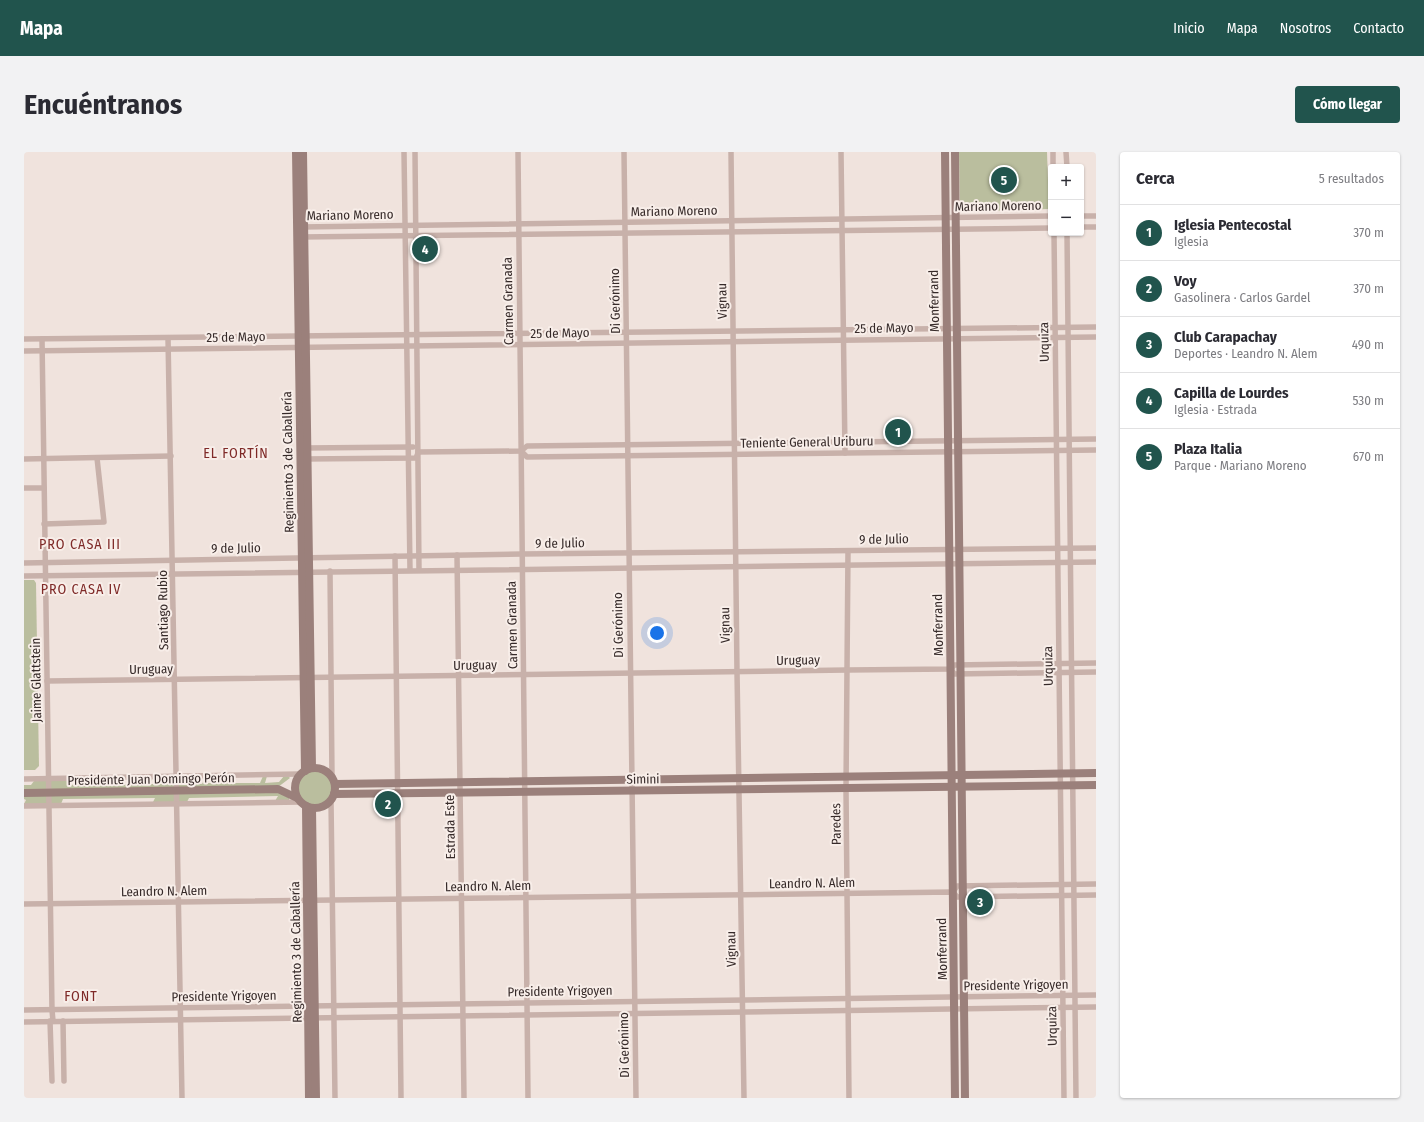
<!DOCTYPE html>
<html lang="es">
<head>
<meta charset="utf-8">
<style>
  body { margin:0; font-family:"Fira Sans Condensed",sans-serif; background:#f2f2f3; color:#2b2b33 }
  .controls { position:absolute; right:12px; top:12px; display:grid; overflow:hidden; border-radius:4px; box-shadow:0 1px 3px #0004 }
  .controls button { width:36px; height:36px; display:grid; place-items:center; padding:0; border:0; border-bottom:1px solid #e1e1e2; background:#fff; color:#2b2b33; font:20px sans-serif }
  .you { position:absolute; left:633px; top:481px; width:14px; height:14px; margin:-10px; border:3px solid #fff; border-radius:50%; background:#1a73e8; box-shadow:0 0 0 6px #1a73e833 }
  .badge { display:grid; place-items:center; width:26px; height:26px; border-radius:50%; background:#21544d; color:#fff; font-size:13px; font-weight:700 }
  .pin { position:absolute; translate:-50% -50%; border:2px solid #fff; box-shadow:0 1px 4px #0006 }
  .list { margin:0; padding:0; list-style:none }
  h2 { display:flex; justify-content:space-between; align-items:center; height:52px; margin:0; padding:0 16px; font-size:17px }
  h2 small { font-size:13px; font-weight:400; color:#7c7c81 }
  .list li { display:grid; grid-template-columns:26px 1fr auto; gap:12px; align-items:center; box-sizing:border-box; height:56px; padding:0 16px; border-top:1px solid #e1e1e2 }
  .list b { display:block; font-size:15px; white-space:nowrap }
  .list p { margin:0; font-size:13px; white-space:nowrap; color:#7c7c81 }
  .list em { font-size:13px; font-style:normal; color:#7c7c81 }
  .map { position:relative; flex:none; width:1072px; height:946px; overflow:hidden; border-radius:4px }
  header { display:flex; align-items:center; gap:24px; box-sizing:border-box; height:56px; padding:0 20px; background:#21544d; color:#fff }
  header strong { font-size:19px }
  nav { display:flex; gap:22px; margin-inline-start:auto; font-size:14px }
  .intro { display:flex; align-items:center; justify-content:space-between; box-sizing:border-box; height:96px; padding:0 24px }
  h1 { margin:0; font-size:28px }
  .button { padding:10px 18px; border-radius:4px; background:#21544d; color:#fff; font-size:14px; font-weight:700 }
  main { display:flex; gap:24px; padding:0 24px }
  aside { flex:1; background:#fff; border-radius:4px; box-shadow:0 1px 3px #0004 }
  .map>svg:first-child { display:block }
  .green { fill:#babe9e }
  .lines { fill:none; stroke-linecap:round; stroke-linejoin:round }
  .street { stroke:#c8b1aa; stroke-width:5.5 }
  .secondary { stroke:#9b807b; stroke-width:8 }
  .labels { text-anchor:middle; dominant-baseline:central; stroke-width:4; stroke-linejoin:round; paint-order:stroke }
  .street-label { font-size:13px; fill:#362a29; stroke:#f8eee9 }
  .neighbourhood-label { font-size:14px; letter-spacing:1px; fill:#7f2a28; stroke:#f8eee9 }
</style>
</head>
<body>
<header>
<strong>Mapa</strong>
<nav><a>Inicio</a><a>Mapa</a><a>Nosotros</a><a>Contacto</a></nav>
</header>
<div class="intro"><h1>Encuéntranos</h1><a class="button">Cómo llegar</a></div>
<main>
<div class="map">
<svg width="1072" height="946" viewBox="0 0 1072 946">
  <rect width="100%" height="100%" fill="#f0e3dd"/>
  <g class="green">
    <polygon points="935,0 1023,0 1025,57 936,60"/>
    <polygon points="0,428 10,428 12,431 15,614 11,618 0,618"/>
    <circle cx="291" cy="636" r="17"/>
    <polygon points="239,624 243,624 241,631 255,630 260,624 264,624 266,626 254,635 0,638 0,633 7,633 10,629 46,628 43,632 50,633 54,628 58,628 55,633 118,632 121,627 128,627 126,632 135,632 138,626 169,626 168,631 178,632 181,626 186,626 183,631 236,631"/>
    <polygon points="254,640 265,646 265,648 251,649 254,644 165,646 163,650 129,650 131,646 39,647 37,652 0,652 2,648 0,647 0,644"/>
  </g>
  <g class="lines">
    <g class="street">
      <polyline points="380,0 386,418"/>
      <polyline points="391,0 395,418"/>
      <polyline points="494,0 504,946"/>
      <polyline points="600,0 612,946"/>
      <polyline points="707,0 713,520 720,946"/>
      <polyline points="817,0 821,301"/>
      <polyline points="1029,0 1029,15"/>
      <polyline points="1042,0 1043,15"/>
      <polyline points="1057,64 1072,64"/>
      <polyline points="277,75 1027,64"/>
      <polyline points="1057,75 1072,75"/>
      <polyline points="1030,81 1040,946"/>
      <polyline points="1043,81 1052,946"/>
      <polyline points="277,85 1027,76"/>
      <polyline points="144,186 158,946"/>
      <polyline points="0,187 1072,175"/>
      <polyline points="18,187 28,858 29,869"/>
      <polyline points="0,199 1072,185"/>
      <polyline points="281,296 389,295"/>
      <polyline points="497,299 503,305 1072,298"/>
      <polyline points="394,300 497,299 503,294 1072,287"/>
      <polyline points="0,307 147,304"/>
      <polyline points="280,307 392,306 394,301"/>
      <polyline points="0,336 20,336"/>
      <polyline points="20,372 80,370 73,306"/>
      <polyline points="824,399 822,637 825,946"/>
      <polyline points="433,403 440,946"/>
      <polyline points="371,404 377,946"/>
      <polyline points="0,411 498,402 1072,396"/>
      <polyline points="306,419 308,625"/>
      <polyline points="0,424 1072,410"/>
      <polyline points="927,517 930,522 1072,520"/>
      <polyline points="23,529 823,518 927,517 930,513 1072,511"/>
      <polyline points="0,627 276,622"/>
      <polyline points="307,649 311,946"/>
      <polyline points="0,654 276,650"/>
      <polyline points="929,740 933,734 1072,732"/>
      <polyline points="0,752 929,740 933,745 1072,743"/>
      <polyline points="0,858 1072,843"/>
      <polyline points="26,869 28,929"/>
      <polyline points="39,869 40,929"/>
      <polyline points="0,870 1072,855"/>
    </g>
    <g class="secondary">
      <polyline points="272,0 281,619"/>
      <polyline points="279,0 288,616"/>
      <polyline points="921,0 931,946"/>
      <polyline points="931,0 941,946"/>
      <circle cx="291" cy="636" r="20"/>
      <polyline points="311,632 1072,621"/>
      <polyline points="0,641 254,637 273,646"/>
      <polyline points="310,642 1072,633"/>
      <polyline points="282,654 285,946"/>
      <polyline points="288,656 292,946"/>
    </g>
  </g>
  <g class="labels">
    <g class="street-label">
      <text transform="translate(974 54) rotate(-1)">Mariano Moreno</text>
      <text transform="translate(650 59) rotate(-1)">Mariano Moreno</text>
      <text transform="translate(326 63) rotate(-1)">Mariano Moreno</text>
      <text transform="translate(484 149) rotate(-91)">Carmen Granada</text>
      <text transform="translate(591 149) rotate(-91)">Di Gerónimo</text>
      <text transform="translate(698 149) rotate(-91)">Vignau</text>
      <text transform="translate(910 149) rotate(-91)">Monferrand</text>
      <text transform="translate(860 176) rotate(-1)">25 de Mayo</text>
      <text transform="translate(536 181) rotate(-1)">25 de Mayo</text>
      <text transform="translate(212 185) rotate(-1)">25 de Mayo</text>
      <text transform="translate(1020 190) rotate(-91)">Urquiza</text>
      <text transform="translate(783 290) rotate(-1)">Teniente General Uriburu</text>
      <text transform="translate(264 310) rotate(-91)">Regimiento 3 de Caballería</text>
      <text transform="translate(860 387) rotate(-1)">9 de Julio</text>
      <text transform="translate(536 391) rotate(-1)">9 de Julio</text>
      <text transform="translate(212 396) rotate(-1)">9 de Julio</text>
      <text transform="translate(139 458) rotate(-91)">Santiago Rubio</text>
      <text transform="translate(488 473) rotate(-91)">Carmen Granada</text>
      <text transform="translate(594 473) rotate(-91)">Di Gerónimo</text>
      <text transform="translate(701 473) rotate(-91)">Vignau</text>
      <text transform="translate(914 473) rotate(-91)">Monferrand</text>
      <text transform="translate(774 508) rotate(-1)">Uruguay</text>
      <text transform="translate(451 513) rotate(-1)">Uruguay</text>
      <text transform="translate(1024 514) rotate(-91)">Urquiza</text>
      <text transform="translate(127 517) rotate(-1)">Uruguay</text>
      <text transform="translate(12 528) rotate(-91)">Jaime Glattstein</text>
      <text transform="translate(127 627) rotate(-1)">Presidente Juan Domingo Perón</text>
      <text transform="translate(619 627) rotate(-1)">Simini</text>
      <text transform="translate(812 672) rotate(-91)">Paredes</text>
      <text transform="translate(426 675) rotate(-91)">Estrada Este</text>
      <text transform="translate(788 731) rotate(-1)">Leandro N. Alem</text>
      <text transform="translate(464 734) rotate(-1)">Leandro N. Alem</text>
      <text transform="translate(140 739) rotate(-1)">Leandro N. Alem</text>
      <text transform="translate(707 797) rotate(-91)">Vignau</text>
      <text transform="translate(918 797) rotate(-91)">Monferrand</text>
      <text transform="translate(272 800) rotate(-91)">Regimiento 3 de Caballería</text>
      <text transform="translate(992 833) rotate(-1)">Presidente Yrigoyen</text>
      <text transform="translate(536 839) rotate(-1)">Presidente Yrigoyen</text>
      <text transform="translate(200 844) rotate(-1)">Presidente Yrigoyen</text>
      <text transform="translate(1028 874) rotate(-91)">Urquiza</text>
      <text transform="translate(600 893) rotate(-91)">Di Gerónimo</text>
    </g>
    <g class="neighbourhood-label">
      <text x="212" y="301">EL FORTÍN</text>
      <text x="56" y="392">PRO CASA III</text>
      <text x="57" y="437">PRO CASA IV</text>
      <text x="57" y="844">FONT</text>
    </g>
  </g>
</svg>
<div class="controls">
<button>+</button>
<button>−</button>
</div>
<div class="you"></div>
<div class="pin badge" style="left:874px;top:280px">1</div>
<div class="pin badge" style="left:364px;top:652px">2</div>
<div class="pin badge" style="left:956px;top:750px">3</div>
<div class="pin badge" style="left:401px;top:97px">4</div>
<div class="pin badge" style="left:980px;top:28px">5</div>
</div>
<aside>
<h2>Cerca<small>5 resultados</small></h2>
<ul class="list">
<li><span class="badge">1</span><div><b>Iglesia Pentecostal</b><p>Iglesia</p></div><em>370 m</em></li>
<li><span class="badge">2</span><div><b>Voy</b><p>Gasolinera · Carlos Gardel</p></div><em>370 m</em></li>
<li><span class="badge">3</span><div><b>Club Carapachay</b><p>Deportes · Leandro N. Alem</p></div><em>490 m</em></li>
<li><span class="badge">4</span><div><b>Capilla de Lourdes</b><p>Iglesia · Estrada</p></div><em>530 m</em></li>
<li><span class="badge">5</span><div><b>Plaza Italia</b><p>Parque · Mariano Moreno</p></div><em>670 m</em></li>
</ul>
</aside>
</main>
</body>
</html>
